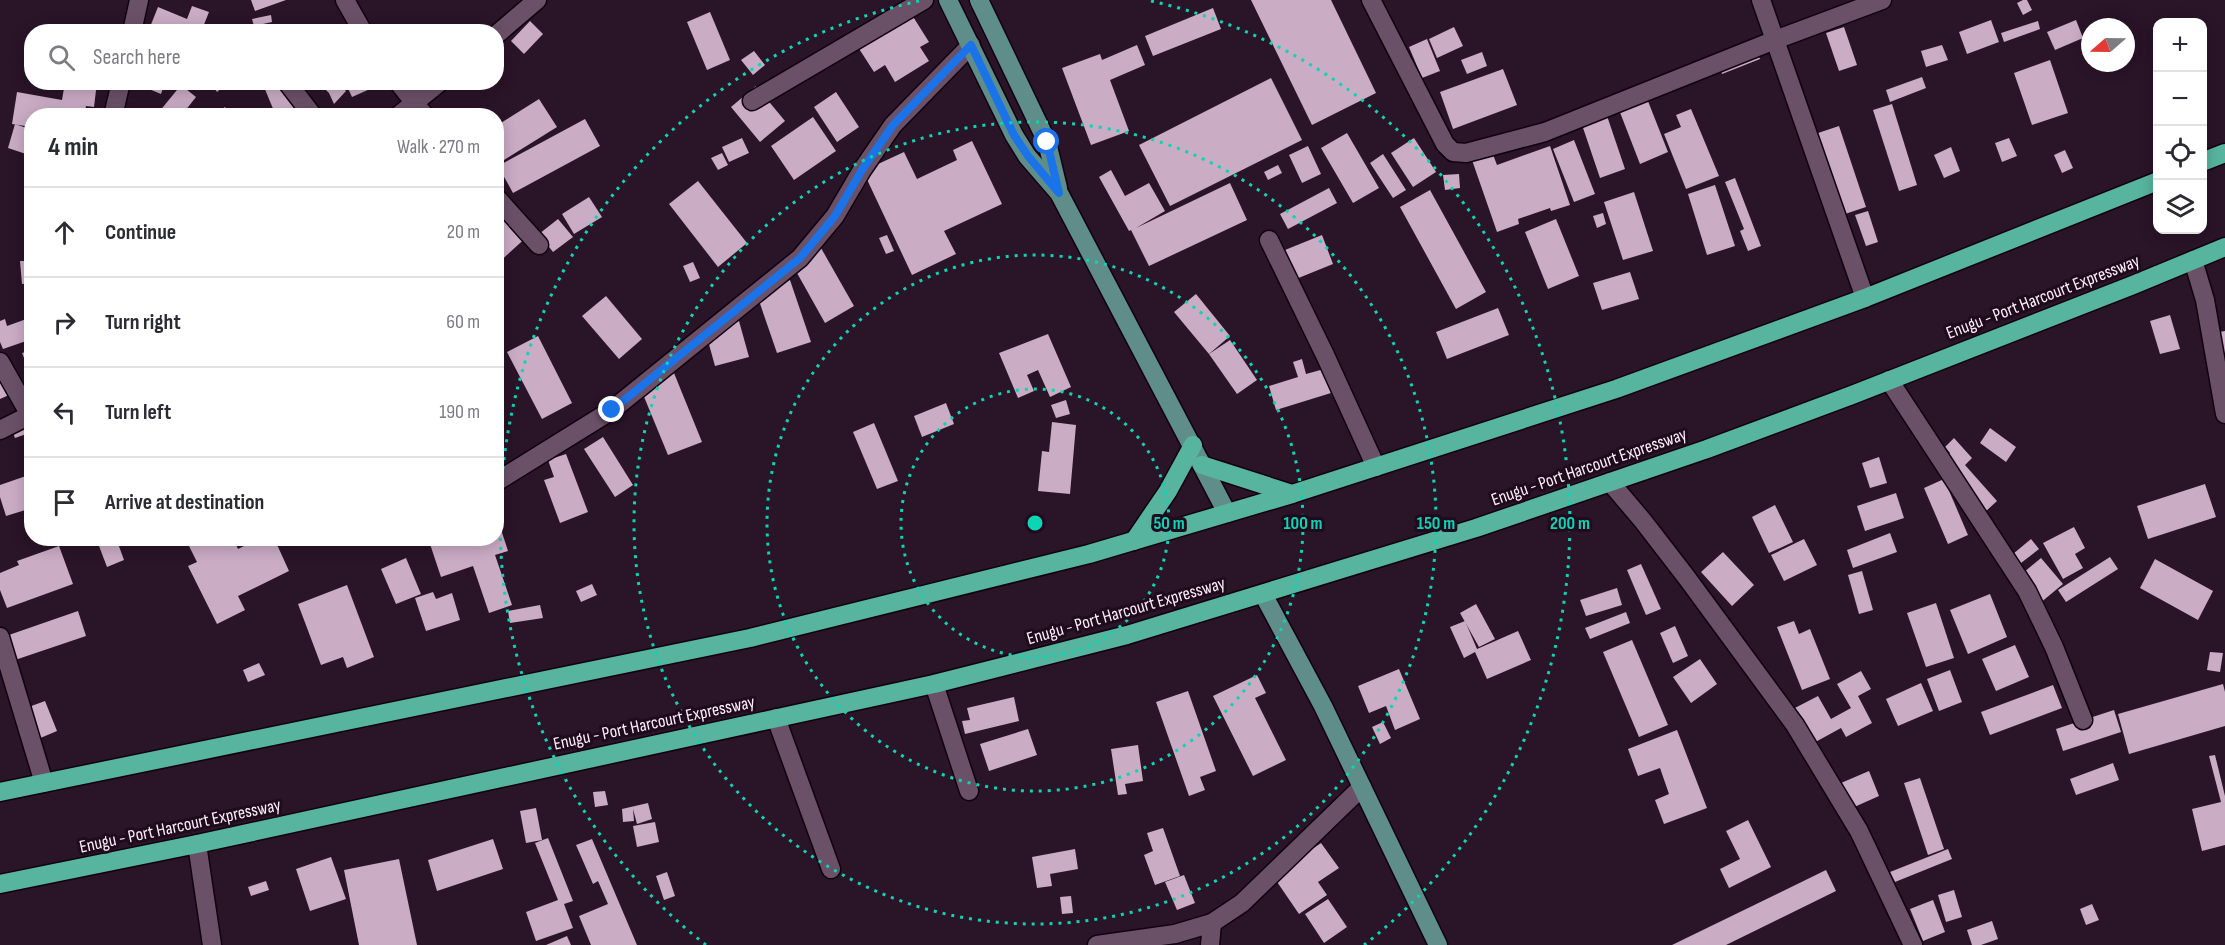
<!DOCTYPE html>
<html lang="en">
<head>
<meta charset="utf-8">
<style>
  body { margin:0; font-family:"Sofia Sans Condensed",sans-serif; background:#f7f7f7; color:#2b2b33 }
  .controls { position:absolute; right:18px; top:18px; display:grid; overflow:hidden; border-radius:12px; box-shadow:0 3px 15px #0003 }
  .controls button { width:54px; height:54px; display:grid; place-items:center; padding:0; border:0; border-bottom:2px solid #e1e1e2; background:#fff; color:#2b2b33; font:30px sans-serif }
  .compass { position:absolute; left:2081px; top:18px; width:54px; height:54px; border-radius:50%; background:#fff; box-shadow:0 3px 15px #0003; rotate:250deg }
  .stop { position:absolute; width:18px; height:18px; margin:-14px; border:4px solid #1a73e8; border-radius:50%; background:#fff }
  .stop.end { background:#1a73e8; border-color:#fff; box-shadow:0 2px 6px #0008 }
  .list { margin:0; padding:0; list-style:none }
  h2 { display:flex; justify-content:space-between; align-items:center; height:78px; margin:0; padding:0 24px; font-size:26px }
  h2 small { font-size:20px; font-weight:400; color:#7c7c81 }
  .list li { display:grid; grid-template-columns:39px 1fr auto; gap:18px; align-items:center; box-sizing:border-box; height:90px; padding:0 24px; border-top:2px solid #e1e1e2 }
  .list b { display:block; font-size:22px; white-space:nowrap }
  .list em { font-size:20px; font-style:normal; color:#7c7c81 }
  .icon { flex:none; width:33px; height:33px; fill:none; stroke:currentColor; stroke-width:2; stroke-linecap:round; stroke-linejoin:round }
  .map { position:relative; flex:none; width:2225px; height:945px; overflow:hidden }
  .search { position:absolute; background:#fff; box-shadow:0 3px 15px #0003; left:24px; top:24px; width:480px; height:66px; display:flex; align-items:center; gap:15px; box-sizing:border-box; padding:0 21px; border-radius:24px; color:#7c7c81; font-size:22px }
  .panel { position:absolute; background:#fff; box-shadow:0 3px 15px #0003; left:24px; top:108px; width:480px; height:438px; border-radius:24px }
  .map>svg:first-child { display:block }
  .building { fill:#caacc5 }
  .lines { fill:none; stroke-linecap:round; stroke-linejoin:round }
  .minor-casing { stroke:#120210; stroke-width:21 }
  .major-casing { stroke:#120210; stroke-width:21 }
  .highway-casing { stroke:#120210; stroke-width:21 }
  .minor { stroke:#6b5168; stroke-width:18 }
  .major { stroke:#5f8d89; stroke-width:18 }
  .highway { stroke:#57b59f; stroke-width:18 }
  .route { stroke:#1a73e8; stroke-width:8 }
  .ring { fill:none; stroke:#0ad5b5; stroke-width:3; stroke-dasharray:3 6 }
  .labels { text-anchor:middle; dominant-baseline:central; stroke-width:6; stroke-linejoin:round; paint-order:stroke }
  .street-label { font-size:18px; fill:#feeefb; stroke:#200b1e }
  .centre { fill:#0ad5b5; stroke:#200b1e; stroke-width:3 }
  .ring-label { font-size:18px; text-anchor:middle; font-weight:bold; fill:#0ad5b5; stroke:#200b1e; stroke-width:6; stroke-linejoin:round; paint-order:stroke }
</style>
</head>
<body>
<div class="map">
<svg width="2225" height="945" viewBox="0 0 2225 945">
  <rect width="100%" height="100%" fill="#2a1428"/>
  <g class="building">
    <polygon points="251,0 286,0 255,11"/>
    <polygon points="1251,0 1331,0 1376,93 1312,125"/>
    <polygon points="2023,0 2027,0 2032,10 2023,15 2017,3"/>
    <polygon points="192,6 209,12 201,32 148,32 158,7 187,19"/>
    <polygon points="1213,8 1221,29 1153,56 1145,36"/>
    <polygon points="710,12 730,60 707,70 687,22"/>
    <polygon points="271,15 272,22 254,26 252,19"/>
    <polygon points="912,15 929,42 920,47 929,61 895,82 885,65 874,72 856,44"/>
    <polygon points="1991,20 1999,42 1967,54 1959,32"/>
    <polygon points="2076,20 2083,38 2055,50 2047,32"/>
    <polygon points="530,21 543,34 524,54 511,41"/>
    <polygon points="2038,21 2040,29 2004,42 2001,33"/>
    <polygon points="1454,27 1463,46 1437,58 1429,39"/>
    <polygon points="1844,27 1857,65 1839,71 1826,33"/>
    <polygon points="1427,39 1440,71 1422,78 1409,47"/>
    <polygon points="1137,45 1145,65 1110,80 1129,131 1091,145 1062,68 1100,54 1102,60"/>
    <polygon points="1942,45 1948,60 1926,67 1921,51"/>
    <polygon points="1756,48 1760,59 1722,74 1718,63"/>
    <polygon points="754,51 765,65 753,75 741,60"/>
    <polygon points="1482,52 1487,66 1467,74 1461,60"/>
    <polygon points="2050,60 2068,113 2032,125 2014,73"/>
    <polygon points="1503,69 1517,105 1453,129 1440,92"/>
    <polygon points="1922,77 1926,88 1890,102 1886,90"/>
    <polygon points="1271,78 1302,140 1170,206 1139,145"/>
    <polygon points="65,82 97,82 94,107 86,106 84,116 32,116 32,127 12,124 17,92 62,100"/>
    <polygon points="132,82 165,82 161,94"/>
    <polygon points="210,82 229,82 217,92"/>
    <polygon points="262,82 290,82 304,116 276,116"/>
    <polygon points="318,82 337,82 346,91 334,104 329,93"/>
    <polygon points="345,82 367,82 370,89 352,97"/>
    <polygon points="181,85 196,97 181,116 164,116 159,112"/>
    <polygon points="756,86 785,121 760,142 731,107"/>
    <polygon points="1644,91 1668,152 1640,164 1616,102"/>
    <polygon points="836,92 859,127 837,142 814,107"/>
    <polygon points="539,99 557,127 496,165 496,126"/>
    <polygon points="1892,104 1917,185 1899,191 1873,110"/>
    <polygon points="225,107 229,115 241,108 246,116 216,116 215,114"/>
    <polygon points="1604,107 1625,169 1600,178 1579,116"/>
    <polygon points="1691,109 1719,176 1686,189 1664,134 1681,127 1676,115"/>
    <polygon points="813,117 836,151 794,180 771,146"/>
    <polygon points="585,119 600,146 513,193 498,166"/>
    <polygon points="15,124 32,130 32,156 8,148"/>
    <polygon points="1839,126 1866,207 1842,215 1815,134"/>
    <polygon points="1347,133 1379,188 1353,203 1321,148"/>
    <polygon points="742,138 749,153 729,162 722,147"/>
    <polygon points="1414,138 1436,172 1413,187 1391,153"/>
    <polygon points="2009,138 2017,156 2002,162 1995,143"/>
    <polygon points="1574,140 1595,194 1574,202 1553,149"/>
    <polygon points="972,141 1002,204 944,231 956,254 912,275 863,171 904,152 917,179 957,160 953,150"/>
    <polygon points="1308,146 1321,174 1302,183 1289,155"/>
    <polygon points="1550,146 1570,205 1551,211 1550,208 1518,219 1519,224 1497,232 1472,160 1492,152 1497,165"/>
    <polygon points="1951,147 1960,171 1944,178 1934,155"/>
    <polygon points="2065,150 2073,168 2062,173 2054,155"/>
    <polygon points="722,153 728,165 718,170 711,158"/>
    <polygon points="1383,154 1406,190 1393,198 1370,163"/>
    <polygon points="1278,165 1282,173 1268,180 1264,172"/>
    <polygon points="1111,170 1125,196 1149,183 1165,211 1136,228 1230,183 1247,220 1149,266 1131,230 1129,231 1099,177"/>
    <polygon points="1459,174 1460,188 1445,190 1443,175"/>
    <polygon points="1735,178 1761,246 1748,251 1740,231 1744,229 1725,182"/>
    <polygon points="698,181 747,243 718,267 669,204"/>
    <polygon points="1715,185 1735,246 1707,255 1688,194"/>
    <polygon points="1329,188 1337,203 1288,229 1280,214"/>
    <polygon points="1430,190 1486,292 1456,309 1400,207"/>
    <polygon points="1634,192 1653,251 1623,260 1604,202"/>
    <polygon points="589,197 602,217 574,234 562,214"/>
    <polygon points="507,206 531,233 496,265 496,216"/>
    <polygon points="1868,211 1878,242 1866,246 1855,215"/>
    <polygon points="1603,213 1606,224 1597,228 1593,216"/>
    <polygon points="558,219 573,237 553,252 539,234"/>
    <polygon points="1556,219 1579,276 1548,289 1525,232"/>
    <polygon points="887,235 894,251 886,254 879,238"/>
    <polygon points="1322,235 1333,264 1296,279 1285,250"/>
    <polygon points="821,248 854,306 825,323 792,264"/>
    <polygon points="20,261 32,261 32,283 22,284"/>
    <polygon points="693,262 700,278 690,282 683,266"/>
    <polygon points="1630,272 1639,299 1602,310 1593,283"/>
    <polygon points="790,280 811,342 777,353 756,292"/>
    <polygon points="1196,294 1230,336 1209,354 1174,312"/>
    <polygon points="606,296 642,339 619,359 582,316"/>
    <polygon points="1498,308 1509,335 1447,359 1436,332"/>
    <polygon points="2170,315 2180,349 2160,354 2150,321"/>
    <polygon points="32,317 32,339 3,349 0,342 0,321 5,319 7,326"/>
    <polygon points="739,321 749,357 715,366 705,330"/>
    <polygon points="2225,331 2225,386 2213,333"/>
    <polygon points="1048,334 1071,387 1050,397 1038,370 1027,375 1034,391 1018,398 999,353"/>
    <polygon points="538,336 572,403 542,419 507,352"/>
    <polygon points="1230,340 1257,380 1237,394 1209,354"/>
    <polygon points="32,350 32,368 29,370 22,353"/>
    <polygon points="1302,359 1306,374 1324,369 1331,393 1276,410 1269,386 1298,377 1293,362"/>
    <polygon points="674,373 702,442 668,455 640,387"/>
    <polygon points="0,378 9,395 0,399"/>
    <polygon points="1066,400 1070,414 1056,418 1051,405"/>
    <polygon points="946,403 954,424 922,437 914,416"/>
    <polygon points="32,419 32,432 15,438 11,427"/>
    <polygon points="1052,422 1076,425 1070,494 1038,491 1042,451 1049,452"/>
    <polygon points="874,423 898,481 877,489 853,432"/>
    <polygon points="1990,428 2016,447 2006,462 1980,443"/>
    <polygon points="603,437 633,485 615,497 584,449"/>
    <polygon points="1954,438 1972,458 1965,465 1997,501 1985,512 1940,462 1950,453 1945,447"/>
    <polygon points="566,454 588,512 560,523 544,480 554,477 548,460"/>
    <polygon points="1879,457 1887,483 1870,488 1862,463"/>
    <polygon points="26,476 32,490 32,508 6,516 0,497 0,485"/>
    <polygon points="1944,479 1968,535 1948,544 1924,488"/>
    <polygon points="2205,484 2216,517 2148,539 2137,506"/>
    <polygon points="1896,493 1904,518 1865,531 1857,506"/>
    <polygon points="1775,505 1793,542 1769,553 1752,517"/>
    <polygon points="497,517 508,551 495,555 512,605 489,613 473,566 441,577 428,538 496,538"/>
    <polygon points="2074,527 2085,548 2075,554 2083,568 2063,579 2043,543"/>
    <polygon points="1890,533 1897,552 1853,568 1847,550"/>
    <polygon points="96,538 116,538 124,560 107,567"/>
    <polygon points="185,538 233,538 238,549 260,538 274,538 289,571 238,596 245,610 217,624 188,566 197,562"/>
    <polygon points="1804,539 1817,565 1784,581 1771,555"/>
    <polygon points="2031,539 2039,549 2021,563 2013,554"/>
    <polygon points="59,546 73,584 7,608 0,590 0,573 19,565 17,561"/>
    <polygon points="1723,552 1754,585 1732,606 1701,572"/>
    <polygon points="2110,557 2118,569 2066,602 2058,590"/>
    <polygon points="406,558 421,594 396,604 381,569"/>
    <polygon points="2041,558 2063,584 2039,604 2017,578"/>
    <polygon points="2155,559 2213,591 2198,620 2140,588"/>
    <polygon points="1641,564 1661,609 1646,615 1627,570"/>
    <polygon points="1862,571 1873,610 1859,614 1848,575"/>
    <polygon points="592,584 597,595 581,602 576,591"/>
    <polygon points="347,585 374,657 347,668 343,657 321,665 298,604"/>
    <polygon points="1617,588 1622,605 1586,616 1580,600"/>
    <polygon points="433,592 436,599 452,593 460,620 426,631 415,598"/>
    <polygon points="1990,594 2007,637 1968,654 1950,610"/>
    <polygon points="1936,603 1954,658 1926,667 1907,613"/>
    <polygon points="1476,604 1495,639 1479,647 1460,613"/>
    <polygon points="540,605 543,618 510,623 508,611"/>
    <polygon points="78,611 86,636 15,660 6,636"/>
    <polygon points="1626,612 1630,623 1590,639 1585,628"/>
    <polygon points="1465,621 1477,649 1518,631 1531,660 1487,679 1475,652 1464,658 1450,627"/>
    <polygon points="1794,621 1799,634 1810,629 1830,679 1802,690 1777,627"/>
    <polygon points="1675,626 1688,656 1673,663 1660,633"/>
    <polygon points="1632,640 1668,725 1639,737 1603,652"/>
    <polygon points="2015,645 2029,677 1996,691 1982,659"/>
    <polygon points="2210,652 2223,653 2220,672 2207,670"/>
    <polygon points="1700,659 1717,684 1691,703 1673,677"/>
    <polygon points="259,663 265,675 248,682 243,670"/>
    <polygon points="1399,669 1420,719 1395,730 1386,706 1369,713 1358,686"/>
    <polygon points="1950,670 1962,702 1939,711 1927,679"/>
    <polygon points="1861,671 1871,689 1858,696 1872,723 1846,737 1841,728 1810,745 1791,710 1818,696 1831,719 1851,708 1837,684"/>
    <polygon points="1257,675 1266,693 1255,698 1286,760 1253,776 1213,696"/>
    <polygon points="1921,683 1933,711 1898,726 1886,699"/>
    <polygon points="2223,684 2225,692 2225,726 2129,754 2118,714"/>
    <polygon points="2053,685 2062,708 1990,735 1981,712"/>
    <polygon points="1188,691 1216,771 1200,777 1205,790 1189,796 1156,702"/>
    <polygon points="1014,697 1019,721 965,734 962,721 970,720 967,708"/>
    <polygon points="45,701 57,731 38,739 26,708"/>
    <polygon points="2114,710 2121,732 2063,751 2056,729"/>
    <polygon points="1383,722 1391,738 1380,744 1372,727"/>
    <polygon points="1028,729 1037,755 989,771 980,744"/>
    <polygon points="1677,730 1707,808 1664,824 1655,800 1669,794 1660,768 1638,776 1628,749"/>
    <polygon points="1138,745 1143,781 1125,784 1127,794 1118,795 1111,749"/>
    <polygon points="2215,755 2225,796 2225,845 2202,851 2192,809 2221,802 2209,756"/>
    <polygon points="2113,763 2119,780 2076,795 2070,779"/>
    <polygon points="1869,771 1879,796 1852,808 1841,783"/>
    <polygon points="1920,778 1944,849 1928,855 1904,783"/>
    <polygon points="605,791 608,805 595,807 593,792"/>
    <polygon points="648,803 652,819 637,824 633,809 634,821 623,822 622,809"/>
    <polygon points="536,808 542,840 526,843 520,811"/>
    <polygon points="1748,820 1771,867 1729,888 1720,869 1740,859 1726,831"/>
    <polygon points="655,822 659,842 637,847 633,826"/>
    <polygon points="1163,828 1180,876 1155,885 1144,855 1153,851 1147,833"/>
    <polygon points="548,838 573,901 564,904 573,928 536,941 526,912 558,900 535,843"/>
    <polygon points="493,839 503,869 437,891 428,860"/>
    <polygon points="592,839 637,945 591,945 579,916 608,904 598,881 593,884 576,845"/>
    <polygon points="1321,843 1339,868 1318,882 1327,895 1299,914 1273,876"/>
    <polygon points="1075,849 1078,869 1050,874 1052,886 1037,888 1032,857"/>
    <polygon points="1948,849 1952,859 1895,882 1890,872"/>
    <polygon points="331,857 346,899 310,911 296,869"/>
    <polygon points="399,859 417,945 359,945 344,870"/>
    <polygon points="1826,870 1836,891 1726,945 1672,945"/>
    <polygon points="667,872 675,896 664,900 656,876"/>
    <polygon points="1184,875 1195,903 1177,910 1165,882"/>
    <polygon points="266,881 269,890 251,896 248,887"/>
    <polygon points="1954,890 1962,917 1946,922 1938,895"/>
    <polygon points="1071,896 1073,913 1062,914 1060,897"/>
    <polygon points="1328,899 1347,927 1324,943 1305,914"/>
    <polygon points="1933,900 1945,932 1923,941 1910,909"/>
    <polygon points="2092,904 2099,920 2086,925 2080,909"/>
    <polygon points="1992,921 1998,939 1981,945 1972,945 1967,930"/>
    <polygon points="567,936 571,945 546,945"/>
  </g>
  <g class="lines">
    <g class="minor-casing">
      <g id="minor">
        <polyline points="345,0 363,32"/>
        <polyline points="1371,0 1445,144 1453,152 1466,153 1545,132 1775,40 1882,0"/>
        <polyline points="1761,0 1865,298"/>
        <polyline points="132,32 139,0"/>
        <polyline points="496,35 537,0"/>
        <polyline points="287,82 313,116"/>
        <polyline points="398,82 425,116"/>
        <polyline points="752,101 924,0"/>
        <polyline points="113,116 121,82"/>
        <polyline points="398,116 440,82"/>
        <polyline points="496,197 539,245"/>
        <polyline points="1269,240 1325,355 1376,467"/>
        <polyline points="2193,260 2205,300 2225,414"/>
        <polyline points="0,362 30,415"/>
        <polyline points="1889,380 2027,591 2054,647 2083,720"/>
        <polyline points="0,430 32,414"/>
        <polyline points="496,482 612,410 800,258 835,216 862,170 893,125 971,45"/>
        <polyline points="1610,482 1643,521 1687,578 1795,725 1859,831 1913,945"/>
        <polyline points="0,637 44,783"/>
        <polyline points="934,684 969,791"/>
        <polyline points="776,718 831,869"/>
        <polyline points="197,844 212,945"/>
        <polyline points="1097,945 1175,934 1212,923 1242,903 1362,787"/>
        <polyline points="1210,945 1212,923"/>
      </g>
    </g>
    <g class="major-casing">
      <g id="major">
        <polyline points="948,0 1014,135 1027,156 1059,193 1227,513"/>
        <polyline points="979,0 1047,142 1058,188"/>
        <polyline points="1263,594 1323,706 1438,945"/>
      </g>
    </g>
    <g class="highway-casing">
      <g id="highway">
        <polyline points="2202,162 2225,153"/>
        <polyline points="1202,465 1292,494"/>
        <polyline points="1134,541 1168,491 1193,445"/>
        <polyline points="0,792 750,638 1089,554 1292,494 1616,389 1865,298 2158,181"/>
        <polyline points="0,884 197,844 934,684 1127,635 1476,528 1707,449 1852,395 2133,285 2225,247"/>
      </g>
    </g>
    <use href="#minor" class="minor"/>
    <use href="#major" class="major"/>
    <use href="#highway" class="highway"/>
  </g>
  <g class="lines">
    <polyline class="route" points="612,410 800,258 835,216 862,170 893,125 971,45 1014,135 1028,156 1059,193 1047,142"/>
  </g>
  <g class="ring">
    <circle cx="1035" cy="523" r="134"/>
    <circle cx="1035" cy="523" r="268"/>
    <circle cx="1035" cy="523" r="401"/>
    <path d="M706 945A535 535 0 0 1 919 1M1151 1A535 535 0 0 1 1364 945"/>
  </g>
  <g class="labels">
    <g class="street-label">
      <text transform="translate(2043 297) rotate(-21)">Enugu - Port Harcourt Expressway</text>
      <text transform="translate(1589 467) rotate(-19)">Enugu - Port Harcourt Expressway</text>
      <text transform="translate(1126 611) rotate(-16)">Enugu - Port Harcourt Expressway</text>
      <text transform="translate(654 723) rotate(-12)">Enugu - Port Harcourt Expressway</text>
      <text transform="translate(180 826) rotate(-12)">Enugu - Port Harcourt Expressway</text>
    </g>
  </g>
  <circle cx="1035" cy="523" r="9" class="centre"/>
  <g class="ring-label">
    <text x="1169" y="529">50 m</text>
    <text x="1303" y="529">100 m</text>
    <text x="1436" y="529">150 m</text>
    <text x="1570" y="529">200 m</text>
  </g>
</svg>
<div class="controls">
<button>+</button>
<button>−</button>
<button><svg class="icon" aria-label="locate" viewBox="0 0 24 24"><circle cx="12" cy="12" r="6"/><path d="M12 2v4M12 18v4M2 12h4M18 12h4"/></svg></button>
<button><svg class="icon" aria-label="layers" viewBox="0 0 24 24"><path d="M12 4l9 5-9 5-9-5zM3 14l9 5 9-5"/></svg></button>
</div>
<svg class="compass" viewBox="-18 -18 36 36"><path d="M0-13l5 13h-10z" fill="#e53935"/><path d="M0 13l5-13h-10z" fill="#7c7c81"/></svg>
<div class="stop" style="left:1047px;top:142px"></div>
<div class="stop end" style="left:612px;top:410px"></div>
<div class="search"><svg class="icon" aria-label="search" viewBox="0 0 24 24"><circle cx="10" cy="10" r="6"/><path d="M15 15l6 6"/></svg>Search here</div>
<section class="panel">
<h2>4 min<small>Walk · 270 m</small></h2>
<ul class="list">
<li><svg class="icon" aria-label="ahead" viewBox="0 0 24 24"><path d="M12 20V5M6 11l6-6 6 6"/></svg><div><b>Continue</b></div><em>20 m</em></li>
<li><svg class="icon" aria-label="right" viewBox="0 0 24 24"><path d="M7 20v-9h11M14 6l5 5-5 5"/></svg><div><b>Turn right</b></div><em>60 m</em></li>
<li><svg class="icon" aria-label="left" viewBox="0 0 24 24"><path d="M17 20v-9H6M10 6l-5 5 5 5"/></svg><div><b>Turn left</b></div><em>190 m</em></li>
<li><svg class="icon" aria-label="arrive" viewBox="0 0 24 24"><path d="M6 21V4h12l-3 4 3 4H6"/></svg><div><b>Arrive at destination</b></div></li>
</ul>
</section>
</div>
</body>
</html>
